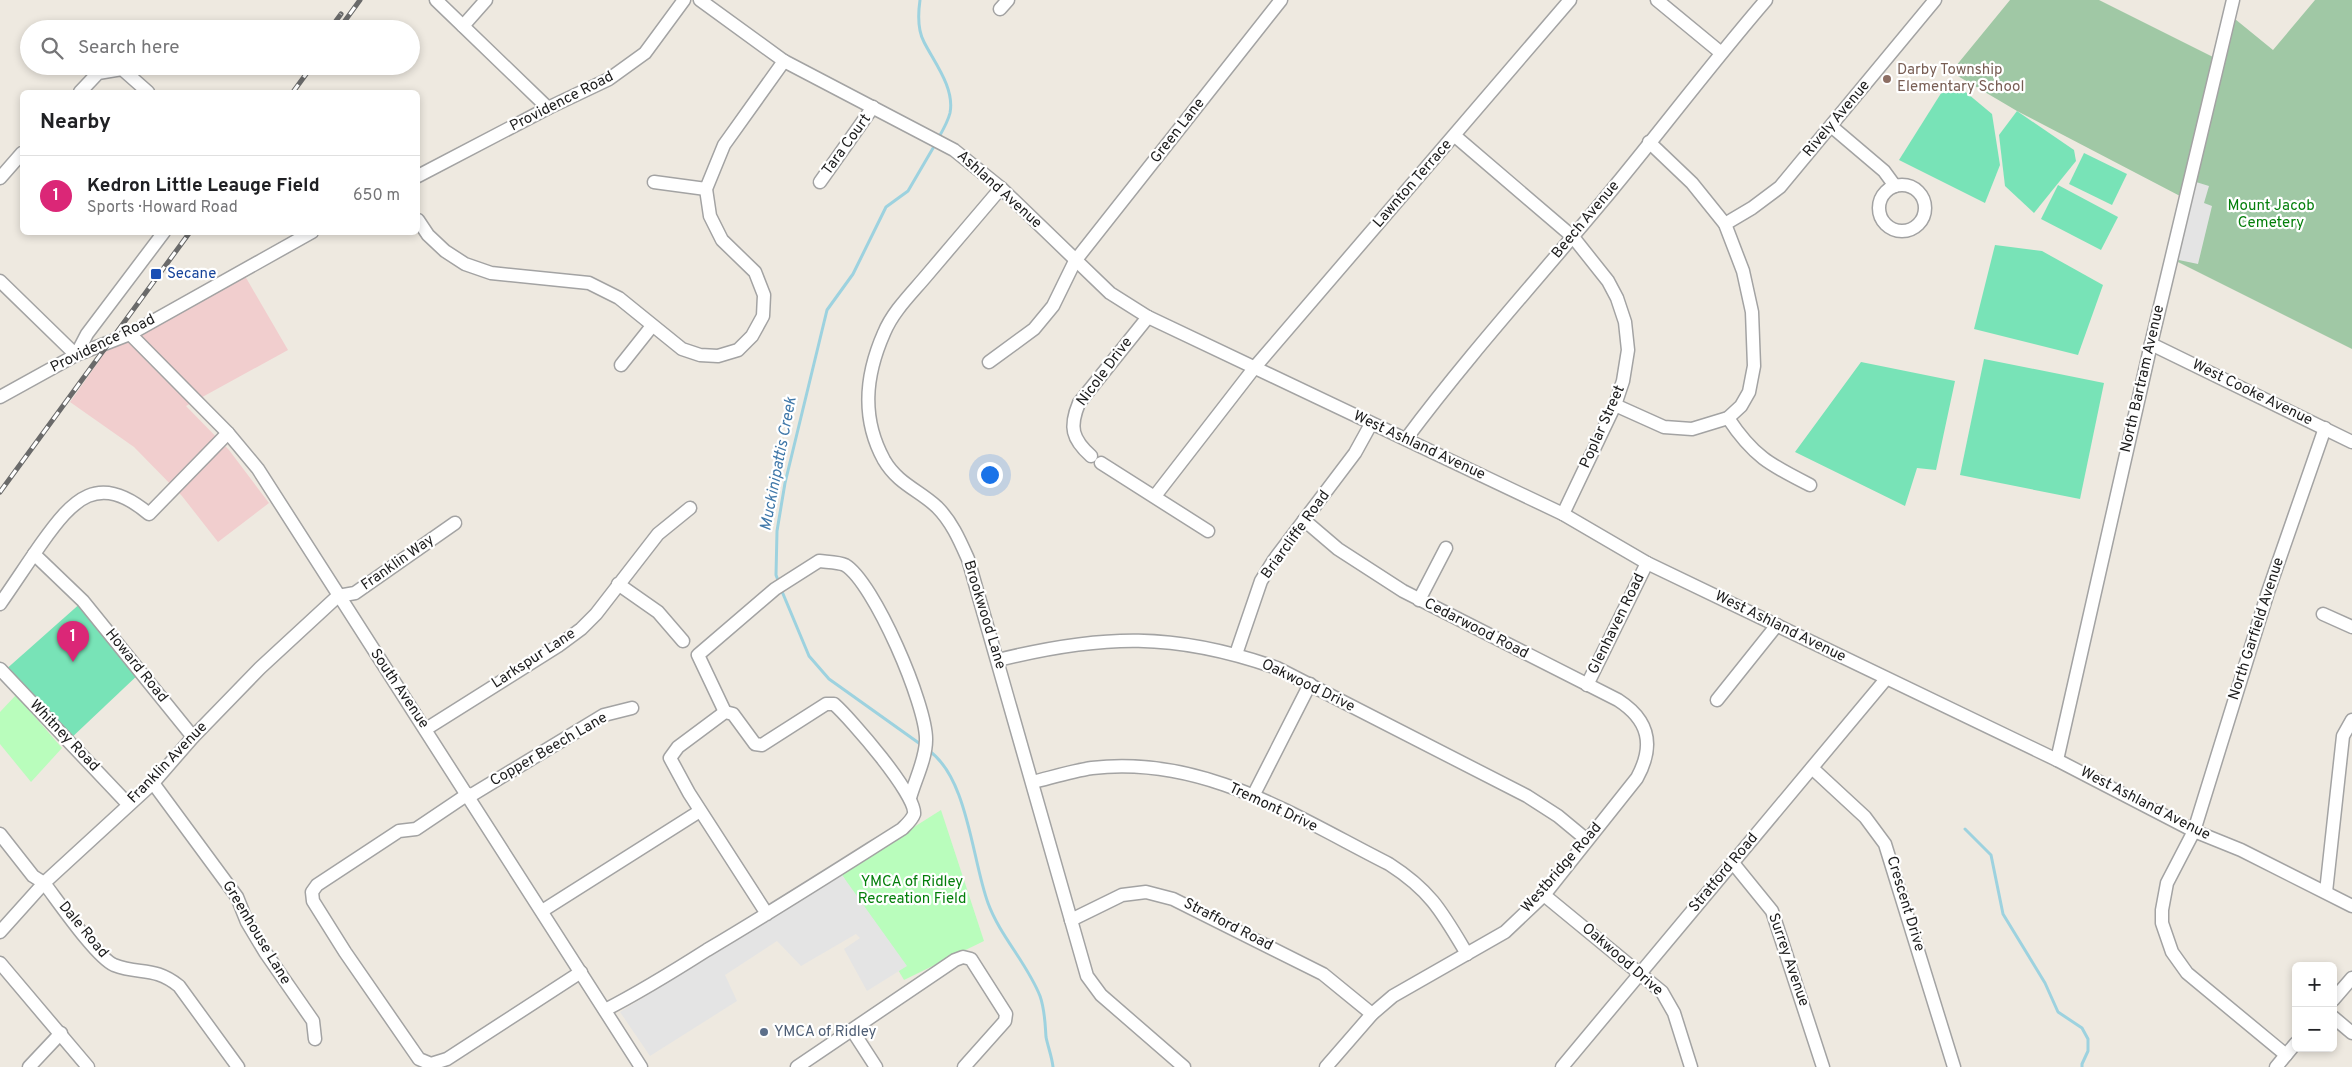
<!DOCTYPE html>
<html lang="en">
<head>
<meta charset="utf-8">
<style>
  body { margin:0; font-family:Overpass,sans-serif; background:#f6f6f6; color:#202124 }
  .controls { position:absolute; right:15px; bottom:15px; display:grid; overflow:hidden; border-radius:8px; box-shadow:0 2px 8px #0003 }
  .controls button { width:45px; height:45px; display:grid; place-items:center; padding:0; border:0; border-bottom:1px solid #e0e0e0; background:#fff; color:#202124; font:25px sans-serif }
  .you { position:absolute; left:989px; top:474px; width:18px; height:18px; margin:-12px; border:4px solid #fff; border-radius:50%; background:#1a73e8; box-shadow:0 0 0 8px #1a73e833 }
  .badge { display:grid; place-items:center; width:32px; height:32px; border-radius:50%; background:#db2777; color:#fff; font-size:16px; font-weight:700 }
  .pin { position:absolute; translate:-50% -41px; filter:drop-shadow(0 1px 2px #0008) }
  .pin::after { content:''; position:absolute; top:26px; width:18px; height:15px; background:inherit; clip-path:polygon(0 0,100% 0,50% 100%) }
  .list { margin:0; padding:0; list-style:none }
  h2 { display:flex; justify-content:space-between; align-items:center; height:65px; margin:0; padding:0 20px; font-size:21px }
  h2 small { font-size:16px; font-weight:400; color:#757577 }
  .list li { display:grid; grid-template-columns:32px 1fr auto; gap:15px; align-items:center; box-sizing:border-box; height:80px; padding:0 20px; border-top:1px solid #e0e0e0 }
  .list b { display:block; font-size:19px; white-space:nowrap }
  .list p { margin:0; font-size:16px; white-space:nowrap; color:#757577 }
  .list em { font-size:16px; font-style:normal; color:#757577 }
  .icon { flex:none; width:28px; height:28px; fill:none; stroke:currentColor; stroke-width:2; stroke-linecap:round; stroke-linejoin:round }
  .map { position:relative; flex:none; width:2352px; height:1067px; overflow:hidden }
  .search { position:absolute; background:#fff; box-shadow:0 2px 8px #0003; left:20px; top:20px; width:400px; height:55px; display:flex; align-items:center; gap:12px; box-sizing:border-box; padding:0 18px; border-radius:28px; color:#757577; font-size:19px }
  .panel { position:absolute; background:#fff; box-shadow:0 2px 8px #0003; left:20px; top:90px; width:400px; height:145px; border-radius:8px }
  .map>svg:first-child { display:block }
  .commercial { fill:#f1cece }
  .cemetery { fill:#a0c8a5 }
  .park { fill:#b9fdbc }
  .pitch { fill:#78e3b7 }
  .parking { fill:#e4e4e4 }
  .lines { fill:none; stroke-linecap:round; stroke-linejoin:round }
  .stream { stroke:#9dd2df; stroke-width:3 }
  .minor-casing { stroke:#a3a3a3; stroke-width:15 }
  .minor { stroke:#fff; stroke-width:12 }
  .rail-casing { stroke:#6a6a6a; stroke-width:5 }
  .rail { stroke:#fff; stroke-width:3; stroke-dasharray:9; stroke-linecap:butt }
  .education-dot { fill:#8d6e63; stroke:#fff; stroke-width:2 }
  .transit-dot { fill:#1a4fb4; stroke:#fff; stroke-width:2 }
  .service-dot { fill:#5c6f8a; stroke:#fff; stroke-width:2 }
  .labels { text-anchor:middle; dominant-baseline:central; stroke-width:4.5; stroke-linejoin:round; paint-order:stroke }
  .education-label { font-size:15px; fill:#785e54; stroke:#fff; text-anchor:start }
  .street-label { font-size:15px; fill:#1c1c1c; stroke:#fff }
  .park-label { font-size:15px; fill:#047f0b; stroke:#fff }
  .transit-label { font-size:15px; fill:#164399; stroke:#fff; text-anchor:start }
  .service-label { font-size:15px; fill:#4e5e75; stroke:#fff; text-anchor:start }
  .water-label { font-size:16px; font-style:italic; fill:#4078a9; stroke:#fff }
</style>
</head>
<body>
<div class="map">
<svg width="2352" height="1067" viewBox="0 0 2352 1067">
  <rect width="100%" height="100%" fill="#eee9e0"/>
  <polygon class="commercial" points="245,276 288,350 186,406 229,450 269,503 218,542 182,496 134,447 70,402 106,351 122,344"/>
  <polygon class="cemetery" points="2010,0 2099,0 2225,63 2235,19 2273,50 2315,0 2352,0 2352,349 2178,262 2200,162 2190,158 2180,196 2017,111 1951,72"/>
  <g class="park">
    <polygon points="16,695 62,748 31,782 0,744 0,712"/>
    <polygon points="941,810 984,941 904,980 841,873"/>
  </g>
  <g class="pitch">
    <polygon points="1950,79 1992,114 2000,165 1985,203 1899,160"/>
    <polygon points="2017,111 2074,150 2076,161 2034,213 2005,186 1999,135"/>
    <polygon points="2084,153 2127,174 2112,205 2069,184"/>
    <polygon points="2058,185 2118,217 2101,250 2041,219"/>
    <polygon points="1995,245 2042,251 2103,285 2078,355 1974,329"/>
    <polygon points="1984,359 2104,383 2080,499 1960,475"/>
    <polygon points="1861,362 1955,381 1936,470 1917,468 1905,506 1795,452"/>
    <polygon points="83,601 141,672 68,741 3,672"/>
  </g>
  <g class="parking">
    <polygon points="2196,182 2209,186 2204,203 2212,206 2198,264 2174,259"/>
    <polygon points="842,875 907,966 867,991 844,949 860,938 856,934 801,966 777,941 725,975 737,1001 650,1056 620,1012"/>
  </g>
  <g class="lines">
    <g class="stream">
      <path d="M920,0C918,14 917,29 924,42C934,62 955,88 950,113C948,121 943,130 939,137"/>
      <polyline points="779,583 776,575 777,531 785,483 827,310 853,274 886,207 908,191 936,143"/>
      <polyline points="781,589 809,656 829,679 923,746"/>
      <path d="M928,750C968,777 972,860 988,903C1000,936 1027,963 1040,996C1045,1010 1045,1023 1046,1037C1048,1047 1052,1057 1053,1067"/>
      <polyline points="1965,829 1991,855 2003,914 2045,983 2058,1012 2082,1028 2088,1039 2088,1051 2082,1064 2082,1067"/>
    </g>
    <g class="minor-casing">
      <g id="minor">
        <polyline points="436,0 548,108"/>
        <polyline points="700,0 784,61 954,150 1001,188 1110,293 1148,317 1563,514 1647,563 2057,760 2194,831 2241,850 2352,906"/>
        <polyline points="1657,0 1720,52"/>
        <polyline points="1000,9 1008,0"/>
        <polyline points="463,26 486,0"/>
        <polyline points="80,92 98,73 122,69 148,92"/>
        <polyline points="1831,126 1884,171 1895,186"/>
        <polyline points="1455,136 1573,237 1608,281 1617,298 1625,322 1628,350 1623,381 1615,405 1563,514"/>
        <polyline points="418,176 548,108 609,79 645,53 684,0"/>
        <polyline points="0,178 22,153"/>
        <polyline points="654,182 706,189"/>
        <polyline points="820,182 873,107"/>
        <circle cx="1902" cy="208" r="23"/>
        <path d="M1001,188C976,217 952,246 927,275C912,293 893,311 884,333C865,376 861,418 884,460C898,484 919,490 937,507C952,522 960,541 968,559L1087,976L1101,995L1184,1067"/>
        <polyline points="418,220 428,235 445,251 465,264 491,273 589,283 619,298 682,349 700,355 718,356 738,350 752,336 763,316 764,295 755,272 722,240 710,216 706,189 724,145 784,61"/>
        <polyline points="1725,224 1752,208 1780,187 1935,0"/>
        <polyline points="0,281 76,355 87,334 164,232"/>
        <polyline points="130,334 228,433 258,469 641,1067"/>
        <polyline points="2151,344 2352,442"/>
        <polyline points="989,362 1034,329 1053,306 1075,261 1281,0"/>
        <polyline points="621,365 652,326"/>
        <polyline points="0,397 76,355 130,334 312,232"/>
        <polyline points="1615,405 1664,427 1692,429 1728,418 1741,406 1749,392 1754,366 1752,312 1743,271 1725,224 1692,183 1649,142"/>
        <path d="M1728,418C1753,456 1770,465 1810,485"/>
        <path d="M1406,439C1467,357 1536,281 1601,203C1657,136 1709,66 1766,0"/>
        <path d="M1091,456C1072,439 1069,427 1079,403L1148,317"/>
        <polyline points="1101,463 1208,531"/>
        <polyline points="1155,496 1255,367 1570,0"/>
        <path d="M1304,520L1338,549L1403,591L1618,700C1649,720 1655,745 1637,778L1544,895L1505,932L1393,996L1372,1014L1326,1067"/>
        <polyline points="34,554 83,601 193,737"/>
        <polyline points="618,584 658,612 683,641"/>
        <polyline points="338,596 355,593 455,523"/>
        <polyline points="1419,600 1446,548"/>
        <path d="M0,604C14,584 27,564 41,544C73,499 98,471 149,514L228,433"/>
        <polyline points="2323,614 2352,627"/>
        <polyline points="1236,654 1261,581 1274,560 1355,453 1371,424"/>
        <path d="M998,660C1103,634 1175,632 1277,668L1527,796L1558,816L1587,840"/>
        <polyline points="0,669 128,804"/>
        <polyline points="1587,685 1647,563"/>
        <polyline points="1717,700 1777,625"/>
        <path d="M725,712L698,655L775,589L819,561C826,562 839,562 845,565C874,582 927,706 926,740C926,759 915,780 910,798"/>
        <polyline points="426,729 558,646 581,629 596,614 658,534 690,508"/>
        <polyline points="2057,760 2151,344 2233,0"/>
        <polyline points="1812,768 1865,817 1885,844 1954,1067"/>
        <path d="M1033,782C1053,777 1072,771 1092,768C1204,755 1294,816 1389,864C1431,891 1442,912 1467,954"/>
        <polyline points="153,783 237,897 247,922 265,952 313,1021 315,1039"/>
        <polyline points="468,794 416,829 399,831 317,885 312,892 313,901 345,952 419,1059 431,1064 447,1059 581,972"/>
        <polyline points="470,796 604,715 632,708"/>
        <polyline points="1253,796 1310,684"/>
        <path d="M0,834L33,876L44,883C58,901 96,957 114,965C140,975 154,966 179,986L238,1067"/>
        <polyline points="1733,863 1772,911 1823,1067"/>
        <polyline points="2326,892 2343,736 2352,720"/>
        <polyline points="1544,895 1662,992 1674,1013 1691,1067"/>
        <polyline points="542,911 700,811"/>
        <polyline points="1071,920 1122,895 1146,892 1173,899 1323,974 1372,1014"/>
        <polyline points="0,932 44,883 153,783 193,737 260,668 338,596"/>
        <polyline points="0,963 88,1067"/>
        <polyline points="2333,1000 2352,978"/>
        <path d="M605,1010C640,992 674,971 707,950C773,911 837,870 902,829C906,825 912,820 914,814C917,795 850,718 834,704H826L762,745L755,744L733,714L725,712L678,747L670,758L689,793L767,914"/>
        <polyline points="2333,1017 2352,1033"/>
        <polyline points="852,1030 876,1067"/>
        <polyline points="2286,1055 2187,973 2172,952 2162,923 2162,910 2167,883 2194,831 2268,592 2325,428"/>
        <polyline points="29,1067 61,1033"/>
        <polyline points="797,1067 955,960 963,957 971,959 1006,1014 1005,1021 964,1067"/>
        <polyline points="1562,1067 1886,679"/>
        <polyline points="2276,1067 2296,1043"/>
      </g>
    </g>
    <use href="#minor" class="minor"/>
    <g class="rail-casing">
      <g id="rail">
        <polyline points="330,29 341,14"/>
        <polyline points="339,29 360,0"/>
        <polyline points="293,92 312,66"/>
        <polyline points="0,492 190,232"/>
      </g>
    </g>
    <use href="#rail" class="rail"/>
  </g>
  <circle class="education-dot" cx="1887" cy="79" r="5"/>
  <rect class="transit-dot" x="150" y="268" width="12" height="12" rx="2.5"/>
  <circle class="service-dot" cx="764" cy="1032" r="5"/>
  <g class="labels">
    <g class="education-label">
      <text x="1897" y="70">Darby Township<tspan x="1897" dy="17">Elementary School</tspan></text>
    </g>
    <g class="street-label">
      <text transform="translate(562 102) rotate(-27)">Providence Road</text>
      <text transform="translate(1837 119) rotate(-50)">Rively Avenue</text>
      <text transform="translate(1178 131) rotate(-52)">Green Lane</text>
      <text transform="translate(847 145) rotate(-54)">Tara Court</text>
      <text transform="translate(1413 184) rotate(-49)">Lawnton Terrace</text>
      <text transform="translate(999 190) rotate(42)">Ashland Avenue</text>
      <text transform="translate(1586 220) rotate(-50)">Beech Avenue</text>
      <text transform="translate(103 344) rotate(-26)">Providence Road</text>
      <text transform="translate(1105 372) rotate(-53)">Nicole Drive</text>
      <text transform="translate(2143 379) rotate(-77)">North Bartram Avenue</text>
      <text transform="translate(2252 393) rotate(26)">West Cooke Avenue</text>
      <text transform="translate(1603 427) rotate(-66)">Poplar Street</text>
      <text transform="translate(1419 446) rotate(25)">West Ashland Avenue</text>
      <text transform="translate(1296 535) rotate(-54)">Briarcliffe Road</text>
      <text transform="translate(398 563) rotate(-35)">Franklin Way</text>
      <text transform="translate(984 615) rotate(73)">Brookwood Lane</text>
      <text transform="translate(1617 624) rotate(-64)">Glenhaven Road</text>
      <text transform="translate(1780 627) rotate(26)">West Ashland Avenue</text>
      <text transform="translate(1476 629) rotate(27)">Cedarwood Road</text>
      <text transform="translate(2257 629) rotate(-72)">North Garfield Avenue</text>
      <text transform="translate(534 659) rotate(-33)">Larkspur Lane</text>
      <text transform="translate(136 666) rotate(51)">Howard Road</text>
      <text transform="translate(1308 686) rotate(26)">Oakwood Drive</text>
      <text transform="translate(399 689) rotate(56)">South Avenue</text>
      <text transform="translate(64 736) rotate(46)">Whitney Road</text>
      <text transform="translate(549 750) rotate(-30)">Copper Beech Lane</text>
      <text transform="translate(168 763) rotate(-46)">Franklin Avenue</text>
      <text transform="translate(2145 804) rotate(27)">West Ashland Avenue</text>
      <text transform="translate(1273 808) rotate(25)">Tremont Drive</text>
      <text transform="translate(1562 868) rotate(-49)">Westbridge Road</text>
      <text transform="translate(1724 873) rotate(-50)">Stratford Road</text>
      <text transform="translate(1905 904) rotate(73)">Crescent Drive</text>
      <text transform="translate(1228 925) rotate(27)">Strafford Road</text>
      <text transform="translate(83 930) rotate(50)">Dale Road</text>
      <text transform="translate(256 933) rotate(59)">Greenhouse Lane</text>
      <text transform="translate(1622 960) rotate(41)">Oakwood Drive</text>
      <text transform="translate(1788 960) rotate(71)">Surrey Avenue</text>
    </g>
    <g class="park-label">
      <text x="2271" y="206">Mount Jacob<tspan x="2271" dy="17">Cemetery</tspan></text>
      <text x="912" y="882">YMCA of Ridley<tspan x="912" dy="17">Recreation Field</tspan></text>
    </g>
    <g class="transit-label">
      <text x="167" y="274">Secane</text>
    </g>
    <g class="service-label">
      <text x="774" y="1032">YMCA of Ridley</text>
    </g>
    <g class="water-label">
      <text transform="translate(779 464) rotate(-79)">Muckinipattis Creek</text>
    </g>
  </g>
</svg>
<div class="controls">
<button>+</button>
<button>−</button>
</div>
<div class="you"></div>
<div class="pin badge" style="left:73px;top:662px">1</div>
<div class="search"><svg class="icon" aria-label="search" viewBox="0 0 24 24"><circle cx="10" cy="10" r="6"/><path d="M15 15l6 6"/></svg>Search here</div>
<section class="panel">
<h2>Nearby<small></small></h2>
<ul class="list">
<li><span class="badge">1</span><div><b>Kedron Little Leauge Field</b><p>Sports · Howard Road</p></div><em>650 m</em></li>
</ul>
</section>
</div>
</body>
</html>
